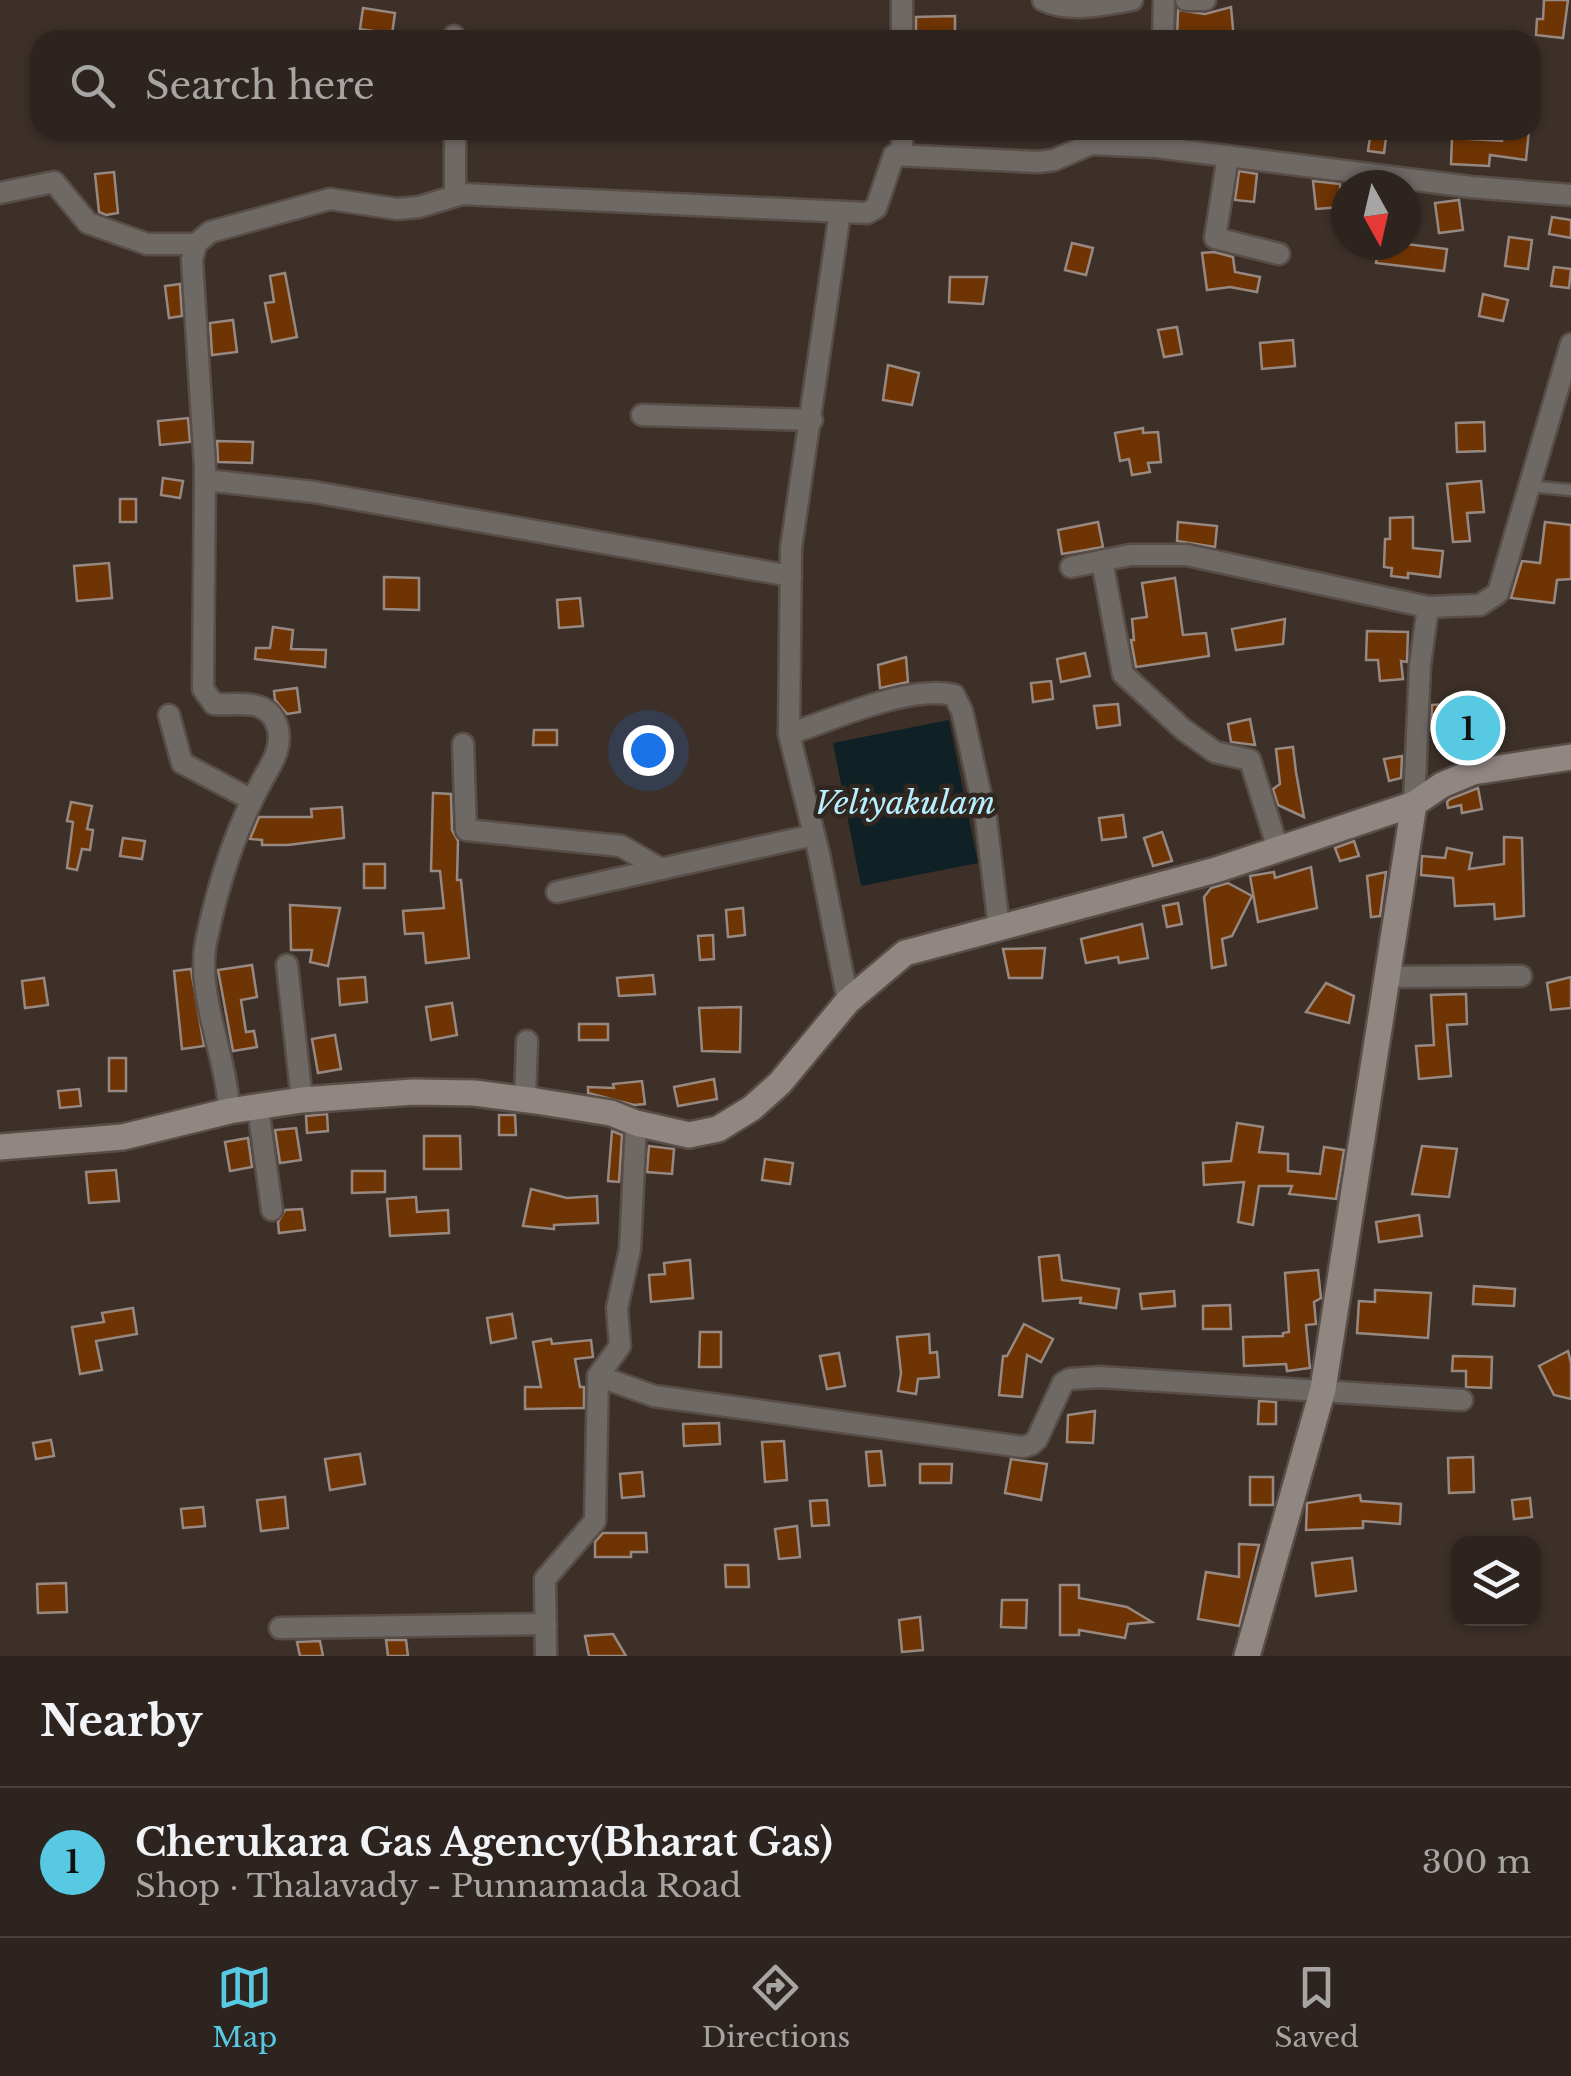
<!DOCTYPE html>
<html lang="en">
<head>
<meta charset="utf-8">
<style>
  body { margin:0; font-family:"Libre Baskerville",serif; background:#39302c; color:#f1f3f6 }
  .controls { position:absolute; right:30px; bottom:30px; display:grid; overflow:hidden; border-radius:20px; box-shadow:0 2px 8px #0004 }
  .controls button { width:90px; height:90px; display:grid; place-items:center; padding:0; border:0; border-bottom:2px solid #48413d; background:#2d241f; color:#f1f3f6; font:50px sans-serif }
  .compass { position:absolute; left:1331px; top:170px; width:90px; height:90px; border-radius:50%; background:#2d241f; box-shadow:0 2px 8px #0004; rotate:172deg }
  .you { position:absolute; left:648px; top:750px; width:35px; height:35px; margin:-25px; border:8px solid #fff; border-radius:50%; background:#1a73e8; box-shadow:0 0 0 15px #1a73e833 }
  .badge { display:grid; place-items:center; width:65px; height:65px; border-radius:50%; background:#57c9e2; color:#111; font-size:32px; font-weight:700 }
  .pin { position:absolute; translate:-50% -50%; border:5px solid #fff; box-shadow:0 2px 10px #0006 }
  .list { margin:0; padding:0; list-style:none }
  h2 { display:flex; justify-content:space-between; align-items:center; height:130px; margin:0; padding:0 40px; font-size:42px }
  h2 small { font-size:32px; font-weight:400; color:#a7a4a4 }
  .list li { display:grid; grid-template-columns:65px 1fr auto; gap:30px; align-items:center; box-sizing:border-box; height:150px; padding:0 40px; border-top:2px solid #48413d }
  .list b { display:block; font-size:38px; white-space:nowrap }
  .list p { margin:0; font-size:32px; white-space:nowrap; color:#a7a4a4 }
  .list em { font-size:32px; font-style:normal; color:#a7a4a4 }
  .icon { flex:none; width:55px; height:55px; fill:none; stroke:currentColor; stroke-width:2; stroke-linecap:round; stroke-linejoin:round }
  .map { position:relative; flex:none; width:1571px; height:1656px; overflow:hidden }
  .search { position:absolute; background:#2d241f; box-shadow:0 2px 8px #0004; left:30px; right:30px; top:30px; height:110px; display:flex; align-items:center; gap:25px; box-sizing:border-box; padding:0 35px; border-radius:30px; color:#a7a4a4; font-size:38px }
  .sheet { height:280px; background:#2d241f }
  nav { display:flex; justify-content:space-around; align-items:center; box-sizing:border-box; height:140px; border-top:2px solid #48413d; background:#2d241f; font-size:28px; color:#a7a4a4 }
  nav a { display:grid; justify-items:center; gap:5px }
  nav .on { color:#57c9e2 }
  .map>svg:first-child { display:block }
  .water { fill:#0f2125 }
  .building { fill:#6e3404; stroke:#978981; stroke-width:2.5 }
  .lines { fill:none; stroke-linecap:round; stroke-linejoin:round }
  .service-casing { stroke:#594e47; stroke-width:15 }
  .minor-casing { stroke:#594e47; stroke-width:25 }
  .secondary-casing { stroke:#594e47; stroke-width:30 }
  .service { stroke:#6f6966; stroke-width:10 }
  .minor { stroke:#6f6966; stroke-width:20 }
  .secondary { stroke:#918782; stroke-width:25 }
  .labels { text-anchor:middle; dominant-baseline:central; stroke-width:9; stroke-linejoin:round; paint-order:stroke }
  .water-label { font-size:32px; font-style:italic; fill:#b6effe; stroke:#312620 }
</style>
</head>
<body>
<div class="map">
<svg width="1571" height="1656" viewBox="0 0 1571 1656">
  <rect width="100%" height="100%" fill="#3c3029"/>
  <polygon class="water" points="949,720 978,863 861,886 833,743"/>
  <g class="building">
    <polygon points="1544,0 1568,0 1563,38 1536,35 1537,19 1543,19"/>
    <polygon points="1231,7 1234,40 1177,40 1178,10 1205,14"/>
    <polygon points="363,8 395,13 392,34 360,29"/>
    <polygon points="955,16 955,40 916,40 916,17"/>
    <polygon points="1371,130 1387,130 1384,153 1368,151"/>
    <polygon points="1503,130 1529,130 1526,160 1490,155 1489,166 1451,164 1452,138 1502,141"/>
    <polygon points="1239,171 1257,174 1254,202 1235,200"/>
    <polygon points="114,172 118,213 106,215 99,212 95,174"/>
    <polygon points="1313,181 1340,184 1342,207 1316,209"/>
    <polygon points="1459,200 1463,230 1439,233 1435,203"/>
    <polygon points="1552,217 1571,220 1571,238 1549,234"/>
    <polygon points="1509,237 1532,240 1528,269 1505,266"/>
    <polygon points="1072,243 1093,248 1086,275 1065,270"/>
    <polygon points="1406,244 1447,249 1444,271 1376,263 1379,245"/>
    <polygon points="1214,252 1233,257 1235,272 1260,277 1257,292 1230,287 1207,290 1202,253"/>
    <polygon points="1554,267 1571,269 1569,288 1551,286"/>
    <polygon points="285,273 297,337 272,342 265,303 274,302 270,276"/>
    <polygon points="950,277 987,277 983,304 949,302"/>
    <polygon points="180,284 182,316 169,318 165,286"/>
    <polygon points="1483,294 1508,300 1503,321 1479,316"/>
    <polygon points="233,320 237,352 212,355 210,323"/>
    <polygon points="1177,327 1182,354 1164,357 1158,330"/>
    <polygon points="1293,340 1295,366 1262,369 1260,343"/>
    <polygon points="888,365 919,373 912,405 883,400"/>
    <polygon points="188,418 190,442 160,445 158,421"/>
    <polygon points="1484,422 1485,451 1457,452 1456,423"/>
    <polygon points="1143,428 1143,433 1158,432 1161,462 1148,463 1150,472 1132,475 1129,459 1120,461 1115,433"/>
    <polygon points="217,441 253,442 252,463 218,462"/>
    <polygon points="163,478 183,481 180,498 161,495"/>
    <polygon points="1481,481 1484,512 1467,513 1470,541 1453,542 1447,484"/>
    <rect x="120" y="499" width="16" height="23"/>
    <polygon points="1413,517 1413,548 1443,551 1440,577 1408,573 1408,578 1391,576 1392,568 1384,567 1385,539 1390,539 1390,518"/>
    <polygon points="1098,522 1103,547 1062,554 1058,530"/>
    <polygon points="1178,522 1217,526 1215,547 1177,541"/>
    <polygon points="1545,522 1571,525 1571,579 1557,580 1554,603 1511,598 1522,561 1540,563"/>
    <polygon points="109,563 112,598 77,601 74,566"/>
    <polygon points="384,577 419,578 419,610 384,609"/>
    <polygon points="1175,578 1183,635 1206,633 1209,656 1136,667 1131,640 1134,640 1132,619 1147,617 1142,583"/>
    <polygon points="580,598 583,626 559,628 557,600"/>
    <polygon points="1285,619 1283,644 1236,650 1232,629"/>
    <polygon points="273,627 293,630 291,649 326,650 325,667 255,659 256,648 270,648"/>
    <polygon points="1367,631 1408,632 1407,662 1401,661 1403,679 1380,681 1378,660 1366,660"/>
    <polygon points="1085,653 1090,676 1061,682 1057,659"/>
    <polygon points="906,657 908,682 880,688 878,665"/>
    <polygon points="1051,681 1053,699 1033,702 1031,683"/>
    <polygon points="297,688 300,712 287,714 275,700 274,691"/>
    <polygon points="1118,704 1120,725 1097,728 1094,706"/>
    <polygon points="1450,704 1451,715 1497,710 1500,739 1460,743 1458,729 1431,731 1432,705"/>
    <polygon points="1250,719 1255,745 1231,742 1228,724"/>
    <polygon points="534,730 557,730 557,745 533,745"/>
    <polygon points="1293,747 1296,772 1304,817 1278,805 1273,789 1280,784 1276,749"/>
    <polygon points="1402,756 1401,778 1389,781 1384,759"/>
    <polygon points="1478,788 1482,809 1462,813 1461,805 1448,808 1447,802 1450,799"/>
    <polygon points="433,793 451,794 452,830 458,841 457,880 461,880 469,958 426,963 423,933 405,934 403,911 444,908 440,871 431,871"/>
    <polygon points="71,802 92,806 87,829 93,830 90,850 82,849 77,870 67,868 73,822 67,821"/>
    <polygon points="342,807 344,838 288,845 262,845 262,840 250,839 259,817 312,817 311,809"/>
    <polygon points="1123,815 1126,837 1102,840 1099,818"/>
    <polygon points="1162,832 1172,861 1153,866 1144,838"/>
    <polygon points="1504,837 1522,838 1524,916 1495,919 1494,904 1455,906 1453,878 1421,875 1422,856 1445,858 1447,848 1472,853 1469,869 1504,864"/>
    <polygon points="123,838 145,841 142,859 120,856"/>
    <polygon points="1354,841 1359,856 1340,861 1335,848"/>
    <rect x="364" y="864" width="21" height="24"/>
    <polygon points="1311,867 1317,908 1258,922 1250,876 1274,872 1275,878"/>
    <polygon points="1386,872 1380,916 1371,917 1367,876"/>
    <polygon points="1228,883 1252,896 1232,936 1222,939 1226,965 1212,968 1204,897 1211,888"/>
    <polygon points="1178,903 1182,924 1167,927 1163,906"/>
    <polygon points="290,905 340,908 328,966 310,962 312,950 291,950"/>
    <polygon points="743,908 745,935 728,937 726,910"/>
    <polygon points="1142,924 1148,958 1119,963 1118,957 1086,963 1081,939"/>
    <polygon points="713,935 714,959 700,960 698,936"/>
    <polygon points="1045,948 1042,978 1009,978 1003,949"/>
    <polygon points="252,965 257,997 241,1000 246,1032 254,1031 257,1047 233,1051 218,970"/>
    <polygon points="191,969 204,1046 182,1049 174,971"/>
    <polygon points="653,975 655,994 619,996 617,978"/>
    <polygon points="365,977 367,1002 340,1005 338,979"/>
    <polygon points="1571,977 1571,1008 1551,1010 1547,983"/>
    <polygon points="44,978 48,1005 25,1008 22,981"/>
    <polygon points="1326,983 1354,996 1349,1023 1306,1012"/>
    <polygon points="1466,994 1467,1024 1447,1025 1451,1076 1419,1079 1416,1046 1434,1045 1431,995"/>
    <polygon points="452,1003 457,1035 431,1040 426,1007"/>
    <polygon points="741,1007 740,1052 702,1051 699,1008"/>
    <rect x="579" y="1024" width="29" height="16"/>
    <polygon points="335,1035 341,1069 318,1073 312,1039"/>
    <rect x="109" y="1058" width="17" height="33"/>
    <polygon points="714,1079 717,1099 678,1106 674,1087"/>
    <polygon points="642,1081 645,1104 634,1105 588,1093 588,1087 614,1088 613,1084"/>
    <polygon points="79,1089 81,1106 60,1108 58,1091"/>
    <polygon points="327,1114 328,1131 307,1133 306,1116"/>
    <polygon points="499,1115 515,1115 516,1135 499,1135"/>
    <polygon points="1237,1123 1263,1127 1259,1152 1288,1154 1288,1171 1320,1174 1324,1147 1344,1150 1336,1199 1289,1194 1292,1186 1259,1186 1253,1225 1238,1222 1244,1182 1204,1185 1203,1163 1231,1161"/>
    <polygon points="296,1128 301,1160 280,1163 275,1130"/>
    <polygon points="612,1131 622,1135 619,1182 608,1181"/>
    <polygon points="424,1136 460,1136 461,1169 424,1169"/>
    <polygon points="248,1138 252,1167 230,1171 225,1142"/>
    <polygon points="649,1146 674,1149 672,1174 647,1172"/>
    <polygon points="1422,1146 1457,1149 1449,1197 1412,1194"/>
    <polygon points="765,1159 793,1163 790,1184 762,1180"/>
    <polygon points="116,1170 119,1201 89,1203 86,1172"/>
    <polygon points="352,1171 385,1171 385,1192 352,1193"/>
    <polygon points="531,1189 567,1198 597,1196 598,1223 554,1225 554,1229 523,1226"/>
    <polygon points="416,1197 417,1212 448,1210 449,1233 390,1236 387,1199"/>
    <polygon points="302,1209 305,1230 279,1233 278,1222 285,1210"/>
    <polygon points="1419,1215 1422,1236 1379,1242 1376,1222"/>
    <polygon points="1059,1255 1062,1280 1119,1289 1116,1308 1080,1303 1081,1298 1043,1301 1039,1257"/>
    <polygon points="690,1260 693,1298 651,1302 649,1275 665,1274 664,1263"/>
    <polygon points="1318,1270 1321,1298 1314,1302 1316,1324 1306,1325 1310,1368 1287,1371 1286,1364 1244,1366 1243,1337 1283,1336 1283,1333 1289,1332 1285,1273"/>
    <polygon points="1474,1286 1515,1289 1514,1306 1473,1304"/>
    <polygon points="1375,1290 1431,1293 1428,1338 1357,1333 1359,1301 1375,1302"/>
    <polygon points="1174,1291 1175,1306 1142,1309 1140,1294"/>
    <polygon points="1230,1305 1231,1329 1203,1329 1203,1306"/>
    <polygon points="133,1308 137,1334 96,1341 102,1370 80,1374 72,1327 104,1322 102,1313"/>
    <polygon points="512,1314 516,1338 491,1343 487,1318"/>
    <polygon points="1024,1324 1053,1339 1041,1362 1027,1355 1022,1397 999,1395 1003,1356 1007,1356"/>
    <polygon points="700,1332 721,1332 721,1367 699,1367"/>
    <polygon points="929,1334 930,1353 937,1352 939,1377 918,1379 916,1394 898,1391 901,1373 897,1337"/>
    <polygon points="551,1339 552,1344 591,1340 593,1357 575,1359 580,1387 584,1387 584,1408 525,1409 525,1387 541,1387 533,1342"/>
    <polygon points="1568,1351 1571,1363 1571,1399 1554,1395 1539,1366"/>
    <polygon points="839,1353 845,1386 827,1389 820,1356"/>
    <polygon points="1453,1356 1492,1357 1491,1388 1466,1387 1466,1371 1452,1371"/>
    <polygon points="1259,1401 1276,1402 1276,1424 1258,1424"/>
    <polygon points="1095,1411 1093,1443 1067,1442 1068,1415"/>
    <polygon points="719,1423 720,1444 684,1446 683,1424"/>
    <polygon points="51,1440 54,1456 36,1459 33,1443"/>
    <polygon points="784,1441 787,1480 765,1482 762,1442"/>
    <polygon points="881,1451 885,1485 869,1486 866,1452"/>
    <polygon points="360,1454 365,1484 330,1490 325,1459"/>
    <polygon points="1473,1457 1474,1492 1449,1493 1448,1458"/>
    <polygon points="1011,1459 1047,1464 1041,1500 1005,1493"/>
    <polygon points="920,1464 952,1464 951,1483 920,1483"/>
    <polygon points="642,1472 644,1496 622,1498 620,1474"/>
    <rect x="1250" y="1477" width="23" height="28"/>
    <polygon points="1360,1495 1361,1501 1401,1504 1400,1524 1363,1521 1363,1528 1306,1530 1307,1503"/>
    <polygon points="285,1497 288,1528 261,1531 257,1500"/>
    <polygon points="1530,1498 1532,1517 1514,1519 1512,1500"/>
    <polygon points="827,1500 829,1525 812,1526 810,1501"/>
    <polygon points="203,1507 205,1526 183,1528 181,1509"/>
    <polygon points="797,1526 800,1557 779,1559 775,1529"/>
    <polygon points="603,1533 646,1533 647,1552 631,1552 631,1557 595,1557 595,1542"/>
    <polygon points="1239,1544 1259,1545 1239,1626 1198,1619 1206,1572 1239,1577"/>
    <polygon points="1352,1558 1356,1591 1316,1596 1312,1563"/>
    <polygon points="725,1565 748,1565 749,1587 726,1587"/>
    <polygon points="66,1583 67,1612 38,1613 37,1584"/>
    <polygon points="1060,1585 1079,1585 1079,1598 1127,1607 1152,1622 1128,1624 1125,1638 1079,1630 1079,1635 1060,1635"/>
    <polygon points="1002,1600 1027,1600 1026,1628 1001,1627"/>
    <polygon points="920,1617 923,1650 902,1652 899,1620"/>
    <polygon points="613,1634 626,1656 589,1656 585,1636"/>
    <polygon points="386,1640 406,1640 408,1656 388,1656"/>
    <polygon points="320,1641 323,1656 300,1656 297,1642"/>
  </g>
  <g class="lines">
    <g class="service-casing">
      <polyline id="service" points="1528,486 1571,490"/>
    </g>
    <g class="minor-casing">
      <g id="minor">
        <polyline points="902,0 902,40"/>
        <path d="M1043,0C1069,13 1104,5 1132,0"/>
        <polyline points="1186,0 1205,0"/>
        <polyline points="454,36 454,40"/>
        <polyline points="1163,40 1164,0"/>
        <polyline points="455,130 455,195"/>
        <polyline points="902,130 902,154"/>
        <polyline points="1228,156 1215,238 1279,254"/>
        <polyline points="0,193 54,182 88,223 147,244 196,244"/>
        <polyline points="840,212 791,548 789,734 819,854 848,1001"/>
        <polyline points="642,415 812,420"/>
        <polyline points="205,480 314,492 791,576"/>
        <polyline points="1102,561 1123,674 1184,730 1215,752 1250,760 1278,849"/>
        <polyline points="1071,567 1130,555 1187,555 1428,607"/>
        <polyline points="169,715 182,763 252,800"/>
        <path d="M789,734C832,720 910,684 954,695L962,711L986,819L999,927"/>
        <polyline points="463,744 466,830 621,846 661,869"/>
        <polyline points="1414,804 1420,665 1428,607 1480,605 1498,593 1571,344"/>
        <polyline points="557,892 814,835"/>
        <polyline points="287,965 302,1100"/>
        <polyline points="1387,977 1521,976"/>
        <polyline points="525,1100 527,1041"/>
        <polyline points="258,1107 272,1210"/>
        <path d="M229,1111C227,1055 194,992 207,937C219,881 235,829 263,779C272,763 282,748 278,729C270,696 238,706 214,704L203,689L205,467L192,260L196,244L210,232L330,199L397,209L419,207L462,194L867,213L876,208L894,155L1038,162L1054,160L1091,144L1156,147L1471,187L1571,195"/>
        <polyline points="636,1123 630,1249 617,1308 620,1346 598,1376 654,1396 1023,1447 1032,1444 1037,1439 1063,1383 1070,1379 1099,1377 1462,1400"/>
        <polyline points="280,1628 546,1624"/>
        <polyline points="546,1656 545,1579 595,1521 598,1376"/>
      </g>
    </g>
    <g class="secondary-casing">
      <g id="secondary">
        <polyline points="0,1147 123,1137 229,1111 302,1100 413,1092 474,1093 536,1101 611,1113 636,1123 689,1135 718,1129 752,1108 780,1083 848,1001 905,953 1216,870 1414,804 1442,785 1473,772 1571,757"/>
        <polyline points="1247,1656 1323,1389 1414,804"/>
      </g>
    </g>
    <use href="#service" class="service"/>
    <use href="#minor" class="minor"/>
    <use href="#secondary" class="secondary"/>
  </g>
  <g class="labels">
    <g class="water-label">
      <text x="905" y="803">Veliyakulam</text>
    </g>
  </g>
</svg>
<div class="controls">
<button><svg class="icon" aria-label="layers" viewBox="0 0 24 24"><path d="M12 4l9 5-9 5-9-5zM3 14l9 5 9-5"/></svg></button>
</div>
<svg class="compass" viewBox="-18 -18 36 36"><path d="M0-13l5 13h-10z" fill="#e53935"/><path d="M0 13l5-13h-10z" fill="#a7a4a4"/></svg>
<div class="you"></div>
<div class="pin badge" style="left:1468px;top:728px">1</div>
<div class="search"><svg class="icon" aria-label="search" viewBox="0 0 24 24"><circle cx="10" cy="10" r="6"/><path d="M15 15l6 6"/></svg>Search here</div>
</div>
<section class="sheet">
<h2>Nearby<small></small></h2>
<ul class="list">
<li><span class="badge">1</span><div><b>Cherukara Gas Agency(Bharat Gas)</b><p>Shop · Thalavady - Punnamada Road</p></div><em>300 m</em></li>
</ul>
</section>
<nav>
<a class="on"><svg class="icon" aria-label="map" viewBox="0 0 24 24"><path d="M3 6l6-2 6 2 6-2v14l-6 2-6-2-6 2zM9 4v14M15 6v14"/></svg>Map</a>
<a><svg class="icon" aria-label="directions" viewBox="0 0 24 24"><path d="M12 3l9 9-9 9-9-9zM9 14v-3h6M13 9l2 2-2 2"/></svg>Directions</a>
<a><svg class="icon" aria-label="saved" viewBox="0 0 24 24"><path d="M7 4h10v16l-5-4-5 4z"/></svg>Saved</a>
</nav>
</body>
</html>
